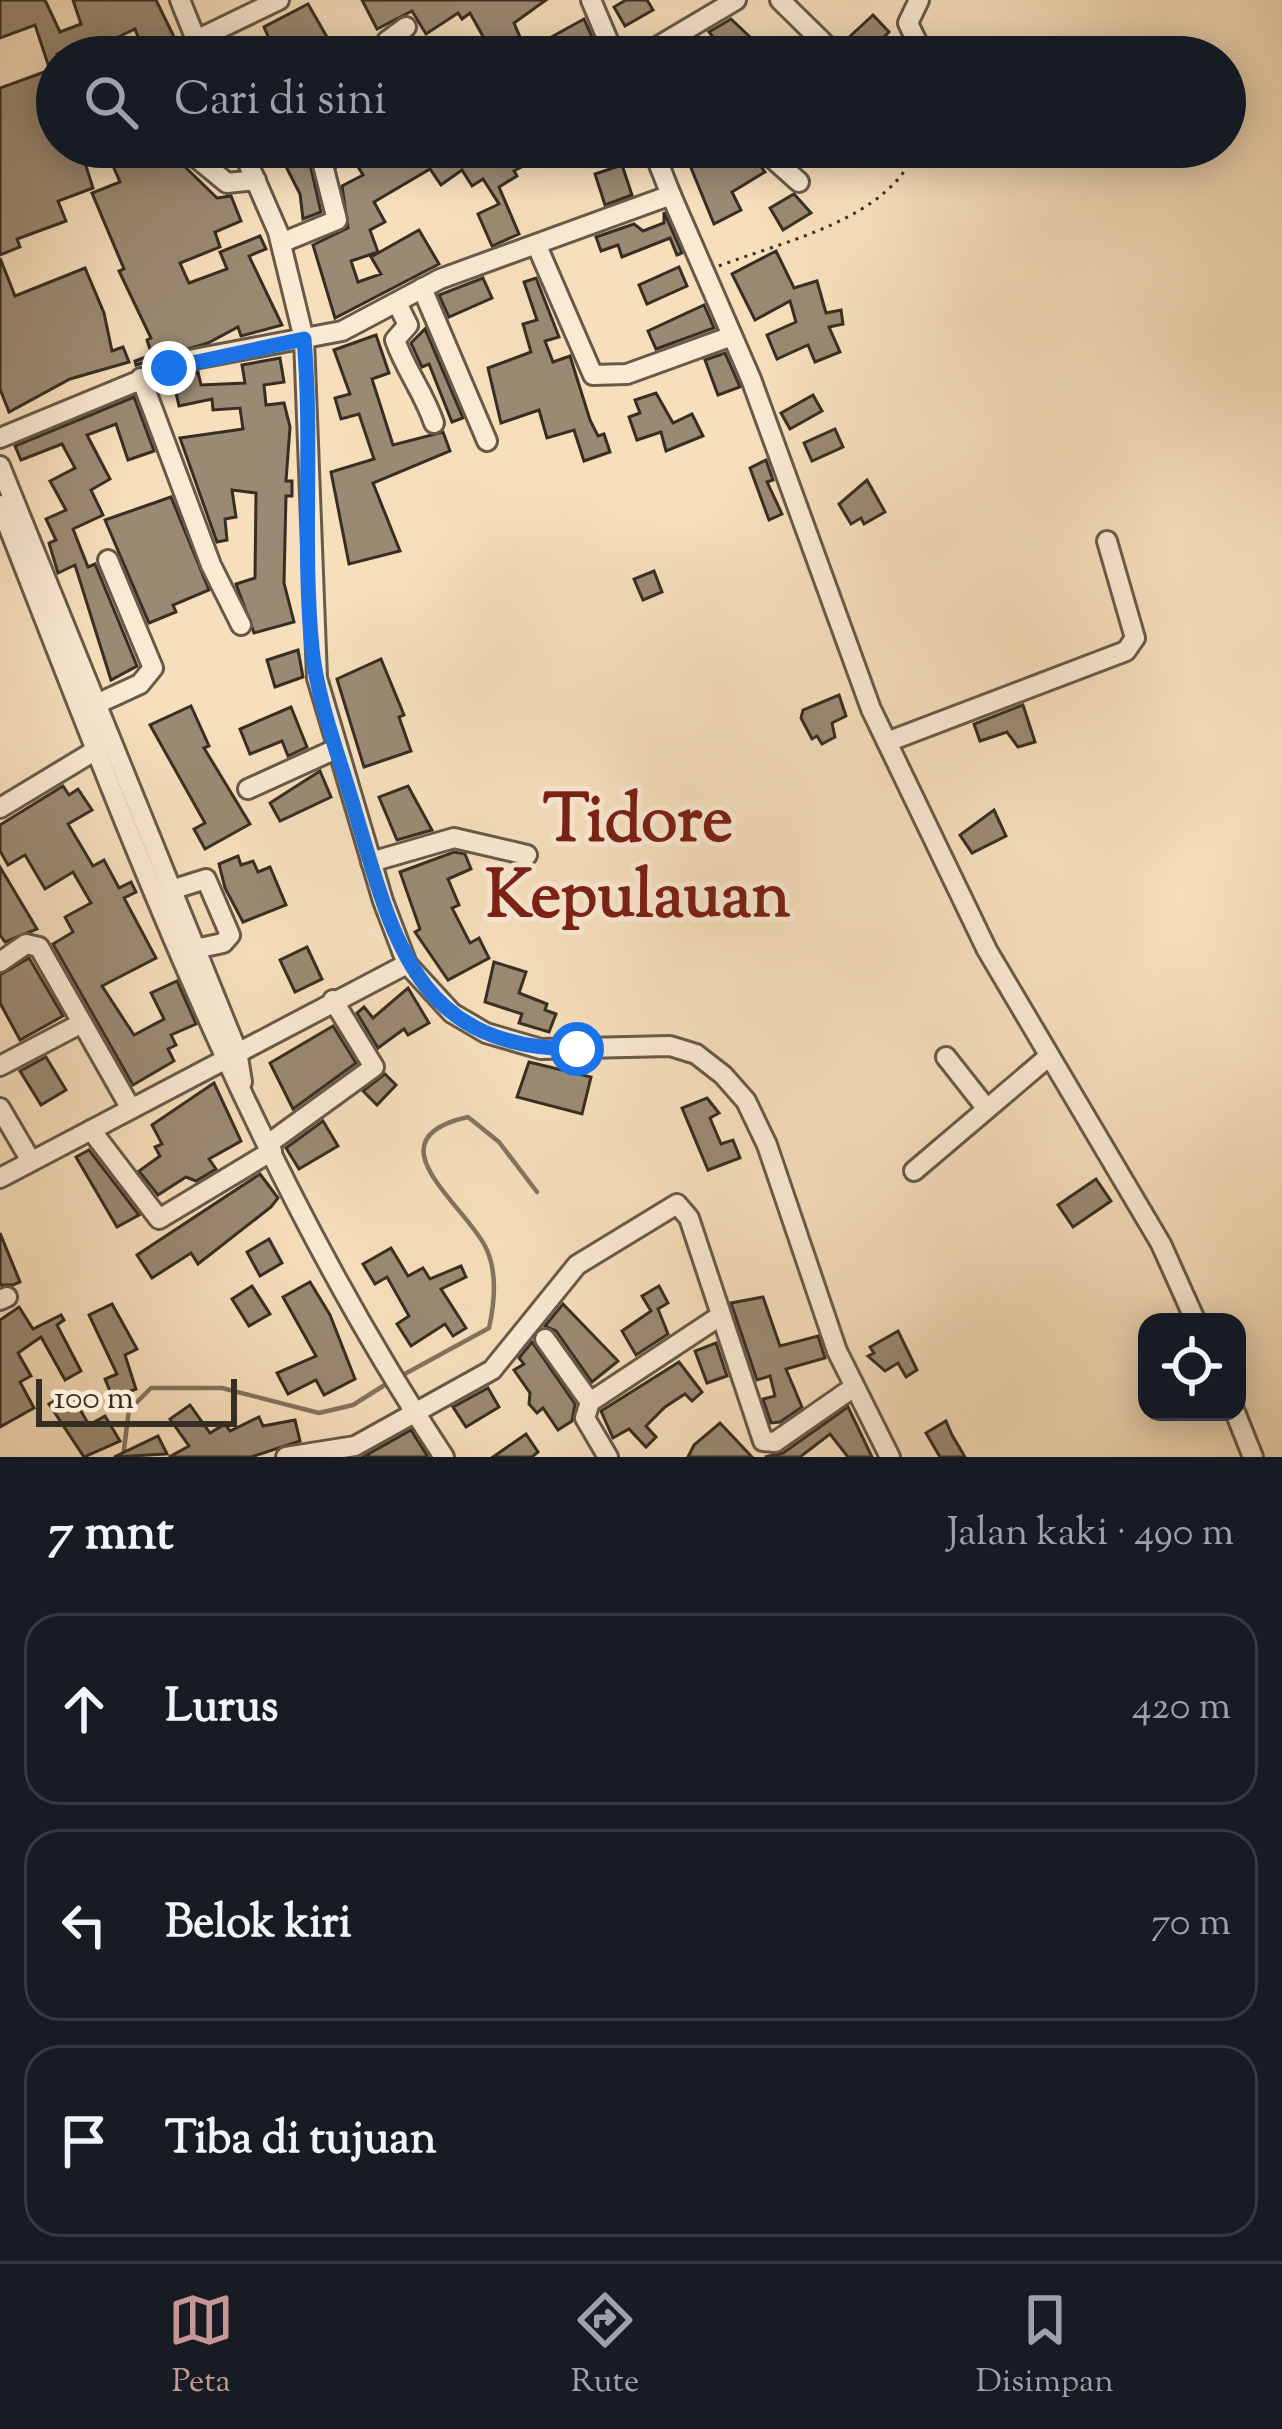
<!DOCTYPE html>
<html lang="id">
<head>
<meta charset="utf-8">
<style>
  body { margin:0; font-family:"Sorts Mill Goudy",serif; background:#20242c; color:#f1f3f6 }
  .controls { position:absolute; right:36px; bottom:36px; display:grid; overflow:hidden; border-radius:24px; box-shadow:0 6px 30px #0003 }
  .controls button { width:108px; height:108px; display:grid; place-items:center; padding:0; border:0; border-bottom:3px solid #363941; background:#171b24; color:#f1f3f6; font:60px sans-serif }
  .scale { position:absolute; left:36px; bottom:30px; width:201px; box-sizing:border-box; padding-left:12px; border:6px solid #372e23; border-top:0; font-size:33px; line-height:42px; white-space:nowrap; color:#372e23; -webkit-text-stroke:9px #faead3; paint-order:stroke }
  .stop { position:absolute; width:36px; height:36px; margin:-27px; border:9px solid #1a73e8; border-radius:50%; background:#fff }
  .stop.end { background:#1a73e8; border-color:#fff; box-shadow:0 3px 12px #0008 }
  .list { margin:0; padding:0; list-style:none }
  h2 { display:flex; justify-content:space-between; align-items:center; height:156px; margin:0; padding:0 48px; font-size:51px }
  h2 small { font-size:39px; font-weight:400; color:#9ea1a6 }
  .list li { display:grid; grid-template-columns:78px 1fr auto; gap:36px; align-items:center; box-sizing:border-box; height:192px; margin:0 24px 24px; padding:0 24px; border:3px solid #363941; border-radius:36px }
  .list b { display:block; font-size:45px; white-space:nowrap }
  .list em { font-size:39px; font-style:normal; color:#9ea1a6 }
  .icon { flex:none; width:66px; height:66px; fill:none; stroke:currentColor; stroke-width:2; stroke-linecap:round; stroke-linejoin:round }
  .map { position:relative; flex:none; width:1282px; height:1457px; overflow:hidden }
  .search { position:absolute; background:#171b24; box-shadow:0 6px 30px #0003; left:36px; right:36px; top:36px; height:132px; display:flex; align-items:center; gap:30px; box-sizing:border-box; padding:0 42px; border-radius:66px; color:#9ea1a6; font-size:45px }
  .sheet { height:804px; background:#171b24 }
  nav { display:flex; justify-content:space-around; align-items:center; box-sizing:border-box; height:168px; border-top:3px solid #363941; background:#171b24; font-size:33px; color:#9ea1a6 }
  nav a { display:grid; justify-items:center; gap:6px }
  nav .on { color:#c59692 }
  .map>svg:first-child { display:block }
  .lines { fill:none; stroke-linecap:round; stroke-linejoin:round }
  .stream { stroke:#837460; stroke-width:4.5 }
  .building { fill:#9b8a73; stroke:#372e23; stroke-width:3 }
  .minor-casing { stroke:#675a49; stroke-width:24 }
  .path { stroke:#372e23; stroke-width:3; stroke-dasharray:3 6; stroke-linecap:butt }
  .minor { stroke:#faead3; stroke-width:18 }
  .route { stroke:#1a73e8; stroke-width:15 }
  .labels { text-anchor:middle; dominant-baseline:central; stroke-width:10; stroke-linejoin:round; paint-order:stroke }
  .town-label { font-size:66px; font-weight:bold; fill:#7a1f14; stroke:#faead3 }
</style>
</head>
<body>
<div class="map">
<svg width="1282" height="1457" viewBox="0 0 1282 1457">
  <rect width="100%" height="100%" fill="#f7dfbc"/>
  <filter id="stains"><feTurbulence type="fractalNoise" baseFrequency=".00167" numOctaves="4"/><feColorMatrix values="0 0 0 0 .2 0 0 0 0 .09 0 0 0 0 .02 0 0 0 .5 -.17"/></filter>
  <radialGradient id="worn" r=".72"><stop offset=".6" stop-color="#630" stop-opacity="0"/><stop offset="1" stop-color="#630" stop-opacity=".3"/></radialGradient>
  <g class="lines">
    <g class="stream">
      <path d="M401,1376L489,1328C495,1301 498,1271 485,1246C463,1203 369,1139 468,1117L499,1142L537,1192"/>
      <polyline points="123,1457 129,1410 151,1388 222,1388 319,1413 353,1405 391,1381"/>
    </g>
  </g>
  <g class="building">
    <polygon points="0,0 45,0 60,32 81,24 73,0 156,0 177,43 145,55 135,29 112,40 117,57 95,57 90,42 57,54 57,147 80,147 93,188 58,201 66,221 17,239 20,247 0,255 0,88 50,70 35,25 0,38"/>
    <polygon points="362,0 546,0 514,23 526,51 584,19 592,37 561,57 473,57 469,49 485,40 470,13 462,19 458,13 426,34 412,11 377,29"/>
    <polygon points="626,0 647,0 653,10 625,26 614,7"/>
    <polygon points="308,4 331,44 308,57 277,57 264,27"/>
    <polygon points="873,15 889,32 877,44 873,41 861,51 853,49 845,41"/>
    <polygon points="731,19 751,38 764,57 728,57 709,32"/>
    <polygon points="164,147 174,147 178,160 217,198 231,196 241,221 215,232 220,247 180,263 189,283 227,269 220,252 260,236 266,249 249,256 282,325 241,336 238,327 208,343 136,365 135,361 152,355 147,340 151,338 119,271 124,269 92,193 120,182 110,159 136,148 139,156"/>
    <polygon points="276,147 306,147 321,212 303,219 300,194"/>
    <polygon points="388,147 412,147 420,163 443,147 463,147 474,163 498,147 528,147 516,155 523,166 514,171 517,176 499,187 519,234 492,246 478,214 499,204 483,179 472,186 462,170 441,185 430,169 374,202 385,222 370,230 378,252 351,261 358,282 381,274 371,257 419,230 439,264 335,318 313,245 348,228 342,186 363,175 357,165"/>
    <polygon points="728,147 747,147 765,172 732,192 741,210 714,224 691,168"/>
    <polygon points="622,165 632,195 605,205 595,174"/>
    <polygon points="794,194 811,213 783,230 770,208"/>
    <polygon points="664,212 682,253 677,255 670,238 622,257 618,245 601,251 596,237 634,224 643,231 664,223"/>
    <polygon points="776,251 794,288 817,281 826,313 841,310 843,324 829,327 840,352 815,362 808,345 777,359 767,335 796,322 790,301 755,320 732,274"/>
    <polygon points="0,258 15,296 85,268 104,313 112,351 123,347 129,362 70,379 9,412 0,389"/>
    <polygon points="679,267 687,286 647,304 639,285"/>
    <polygon points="483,278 492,298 449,317 439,295"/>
    <polygon points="536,278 559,337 545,341 553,362 570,356 590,420 598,436 604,434 610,452 584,461 574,430 547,438 539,410 501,423 488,368 531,352 523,324 537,320 524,282"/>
    <polygon points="704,305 714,328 656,349 648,331"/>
    <polygon points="425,329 463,418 452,422 429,364 422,367 411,343"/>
    <polygon points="376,335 389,373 372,379 393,445 443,432 450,451 373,483 400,551 349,564 331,472 374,459 359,414 341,419 335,398 350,394 334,350"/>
    <polygon points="725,353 740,387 718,395 705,360"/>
    <polygon points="280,358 284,382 264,385 266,405 284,403 290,427 286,481 292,481 292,496 286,496 284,583 294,622 254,633 236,584 255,578 256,493 232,490 236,517 225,519 227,540 217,542 180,438 243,429 240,408 213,410 212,399 179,406 174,384 159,387 198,372 201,385 245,383 242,365"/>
    <polygon points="656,393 673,423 692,414 703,436 666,451 661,432 637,440 629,417 640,413 635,400"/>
    <polygon points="813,395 822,411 790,429 781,413"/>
    <polygon points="134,397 154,451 128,460 116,424 87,435 110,479 91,490 103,515 73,529 88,567 95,564 137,666 111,680 75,565 58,573 49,543 56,540 46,519 66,510 50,481 75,468 62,444 21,460 15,446"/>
    <polygon points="835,429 843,447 812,461 804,443"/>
    <polygon points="766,460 773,480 767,482 782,514 769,520 750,468"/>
    <polygon points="867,480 885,512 864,524 861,518 851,524 839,504"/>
    <polygon points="171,497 209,590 173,605 176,612 149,623 105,520"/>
    <polygon points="654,571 662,592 643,600 634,579"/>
    <polygon points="298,650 303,677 275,687 267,660"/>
    <polygon points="381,659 404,715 399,717 411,751 364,767 337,679"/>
    <polygon points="839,695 846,716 832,723 835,737 822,744 817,736 812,739 801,718 803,710"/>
    <polygon points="1023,705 1035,742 1018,747 1007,732 980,741 974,724"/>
    <polygon points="191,706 209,746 204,748 250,824 205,849 194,829 205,823 150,725"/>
    <polygon points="291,707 307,747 288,756 282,741 250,754 240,729"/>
    <polygon points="320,771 331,797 280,821 270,803"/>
    <polygon points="63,786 69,795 78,789 92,810 68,824 93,866 104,860 119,888 131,882 136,892 124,898 156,958 102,986 134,1035 164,1019 151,993 177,981 196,1024 171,1035 176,1045 168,1049 174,1061 133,1085 53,944 73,932 65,917 91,903 73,872 45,889 25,855 8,865 0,851 0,825"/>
    <polygon points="408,786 432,830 397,840 379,797"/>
    <polygon points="994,810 1006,836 972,853 960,835"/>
    <polygon points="454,852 465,854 471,869 448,879 459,905 452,908 470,943 479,938 489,958 448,980 415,932 420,929 400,872"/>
    <polygon points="238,856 241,865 253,861 258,872 270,867 286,905 243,922 225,888 219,864"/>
    <polygon points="0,867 37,929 5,942 0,935"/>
    <polygon points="307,947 322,979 295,992 280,960"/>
    <polygon points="29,958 63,1016 20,1040 0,1003 0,975"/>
    <polygon points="494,962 526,972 519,993 547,1004 545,1010 556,1014 549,1032 519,1023 522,1014 485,1002"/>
    <polygon points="408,988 429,1023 408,1035 404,1029 378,1048 357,1013 364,1007 373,1018"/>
    <polygon points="333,1026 356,1063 293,1109 270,1063"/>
    <polygon points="46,1057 66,1090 41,1105 20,1071"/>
    <polygon points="529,1062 591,1077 582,1114 517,1097"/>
    <polygon points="385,1074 396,1085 377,1105 363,1091"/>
    <polygon points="214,1083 241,1141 209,1159 216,1169 196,1181 186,1177 158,1195 139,1171 160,1156 155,1147 162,1144 152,1125"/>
    <polygon points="707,1098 719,1113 710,1118 721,1144 733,1140 740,1158 708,1170 682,1108"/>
    <polygon points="323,1121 338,1146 299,1169 286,1148"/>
    <polygon points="89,1150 139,1215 117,1227 76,1157"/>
    <polygon points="260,1174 278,1198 271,1207 198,1264 191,1253 152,1278 137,1255"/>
    <polygon points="1096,1179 1111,1201 1073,1227 1058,1205"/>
    <polygon points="0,1233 20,1282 13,1285 0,1285"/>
    <polygon points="269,1239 282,1263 260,1276 247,1252"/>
    <polygon points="391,1248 408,1276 423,1268 430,1279 461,1266 466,1277 441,1289 466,1328 453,1336 445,1324 411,1346 397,1324 409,1316 387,1277 375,1284 363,1264"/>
    <polygon points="310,1282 330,1315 355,1379 324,1395 316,1380 288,1394 277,1373 316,1356 283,1297"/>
    <polygon points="252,1286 270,1314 249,1326 232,1299"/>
    <polygon points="659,1286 668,1303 658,1309 668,1334 636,1355 622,1331 651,1311 642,1296"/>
    <polygon points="763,1297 780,1346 818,1336 825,1358 786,1369 802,1407 780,1422 771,1423 763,1399 775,1396 770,1376 757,1380 731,1303"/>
    <polygon points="112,1304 137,1349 125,1355 136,1389 113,1398 105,1379 117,1374 89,1315"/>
    <polygon points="563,1304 618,1361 592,1382 556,1331 545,1326"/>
    <polygon points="19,1307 33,1329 61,1315 64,1320 57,1325 81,1371 65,1380 41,1337 18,1353 31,1376 20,1382 34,1408 0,1427 0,1320"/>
    <polygon points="898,1331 917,1370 906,1377 898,1363 885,1371 868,1356 874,1353 870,1347"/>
    <polygon points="532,1342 575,1404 572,1421 558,1430 543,1408 537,1413 529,1404 530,1393 514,1370 524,1364 519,1358"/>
    <polygon points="716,1343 727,1376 707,1383 695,1351"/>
    <polygon points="679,1362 702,1392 692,1401 685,1394 665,1407 646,1426 656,1437 646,1447 629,1429 613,1438 601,1411"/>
    <polygon points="488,1388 499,1407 466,1427 453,1407"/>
    <polygon points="70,1392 89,1425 105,1416 120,1441 84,1457 49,1404"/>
    <polygon points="190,1405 210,1433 225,1424 230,1431 259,1417 263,1426 295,1420 300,1441 251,1457 169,1457 189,1446 170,1419"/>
    <polygon points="848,1407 872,1457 848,1457 830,1434 800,1457 765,1457 783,1453"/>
    <polygon points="946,1421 952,1435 965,1457 940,1457 926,1433"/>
    <polygon points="720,1423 752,1457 688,1457 694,1445"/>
    <polygon points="411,1430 428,1457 363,1457"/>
    <polygon points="526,1434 538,1452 532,1457 493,1457"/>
    <polygon points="158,1436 167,1454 114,1457"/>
  </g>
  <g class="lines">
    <g class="minor-casing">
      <g id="minor">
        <polyline points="180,0 203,57"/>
        <polyline points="591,0 615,57"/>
        <polyline points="780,0 838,57"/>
        <polyline points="196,40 279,0"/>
        <polyline points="394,57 387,41 406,27"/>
        <polyline points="579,57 610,44"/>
        <polyline points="640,57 736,0"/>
        <polyline points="912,57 918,44 908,23 919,0"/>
        <polyline points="241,147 278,232 304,339 317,678 383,901 407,964 452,1013 486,1033 541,1049 670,1046 696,1054 723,1075 746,1101 767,1145 837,1351 890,1457"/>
        <polyline points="760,147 799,182"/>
        <polyline points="187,150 227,183 256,180"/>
        <polyline points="671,195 751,379 871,709 987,950 1161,1244 1196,1322"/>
        <polyline points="281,243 337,220 323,165 344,147"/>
        <polyline points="537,246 593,375 627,374 732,336"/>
        <polyline points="422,288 487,441"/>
        <path d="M397,303L408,325L395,340C406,371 423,391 434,423"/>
        <polyline points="141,378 211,565 241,625"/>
        <polyline points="0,438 189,360 342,331 440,279 671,195 652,147"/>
        <polyline points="0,466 237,1051 242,1082"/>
        <path d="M0,505C128,831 249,1164 444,1457"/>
        <polyline points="88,708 140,684 153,668 108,560"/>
        <polyline points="887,742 1126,651 1135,638 1107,541"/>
        <polyline points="248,789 336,749"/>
        <polyline points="0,808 96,750"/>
        <polyline points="371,862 454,838 527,855"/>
        <polyline points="171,890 206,879 230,935 223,943 195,949"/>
        <polyline points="0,962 26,944 39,947 130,1107"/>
        <polyline points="946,1057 987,1109"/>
        <polyline points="0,1066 80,1024"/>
        <polyline points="0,1108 31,1161"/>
        <polyline points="91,1130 159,1219 272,1151"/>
        <polyline points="268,1144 374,1067 333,1000"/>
        <polyline points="914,1171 1047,1058"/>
        <polyline points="0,1178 407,964"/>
        <polyline points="0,1300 7,1297"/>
        <polyline points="545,1339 590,1402 720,1316"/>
        <polyline points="590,1402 585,1418 608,1457"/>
        <polyline points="1235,1412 1253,1457"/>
        <polyline points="286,1457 355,1446 492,1370 577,1265 677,1204 689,1218 763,1441 775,1442 854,1387"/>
      </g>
    </g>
    <path class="path" d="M719,266C783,241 891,220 917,147"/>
    <use href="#minor" class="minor"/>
  </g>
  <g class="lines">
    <path class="route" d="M169,368L304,339C313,442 302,546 312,649C318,703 339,756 354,808C393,937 414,1049 577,1049"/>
  </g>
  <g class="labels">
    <g class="town-label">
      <text x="638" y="824">Tidore<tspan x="638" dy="76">Kepulauan</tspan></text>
    </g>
  </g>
  <rect width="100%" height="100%" filter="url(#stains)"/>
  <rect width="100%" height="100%" fill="url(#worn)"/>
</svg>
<div class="controls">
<button><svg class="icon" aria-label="locate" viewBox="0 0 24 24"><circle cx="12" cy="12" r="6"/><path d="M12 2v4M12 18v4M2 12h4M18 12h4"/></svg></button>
</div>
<div class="scale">100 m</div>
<div class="stop" style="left:577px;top:1049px"></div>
<div class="stop end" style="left:169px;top:368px"></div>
<div class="search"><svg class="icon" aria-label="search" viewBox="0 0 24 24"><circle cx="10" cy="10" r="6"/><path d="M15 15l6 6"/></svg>Cari di sini</div>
</div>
<section class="sheet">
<h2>7 mnt<small>Jalan kaki · 490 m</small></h2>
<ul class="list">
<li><svg class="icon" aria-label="ahead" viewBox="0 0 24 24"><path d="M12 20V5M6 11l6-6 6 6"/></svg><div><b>Lurus</b></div><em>420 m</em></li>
<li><svg class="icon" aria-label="left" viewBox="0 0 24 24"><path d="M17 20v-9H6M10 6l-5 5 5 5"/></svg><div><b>Belok kiri</b></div><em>70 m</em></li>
<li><svg class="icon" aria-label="arrive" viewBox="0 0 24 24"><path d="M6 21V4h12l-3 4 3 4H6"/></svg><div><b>Tiba di tujuan</b></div></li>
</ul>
</section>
<nav>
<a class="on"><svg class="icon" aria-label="map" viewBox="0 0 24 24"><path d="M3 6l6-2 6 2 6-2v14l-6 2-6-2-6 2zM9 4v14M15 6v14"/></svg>Peta</a>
<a><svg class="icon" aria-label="directions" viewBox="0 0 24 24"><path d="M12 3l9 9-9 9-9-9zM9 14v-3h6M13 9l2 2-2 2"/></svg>Rute</a>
<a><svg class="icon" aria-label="saved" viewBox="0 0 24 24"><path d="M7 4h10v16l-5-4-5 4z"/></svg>Disimpan</a>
</nav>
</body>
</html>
